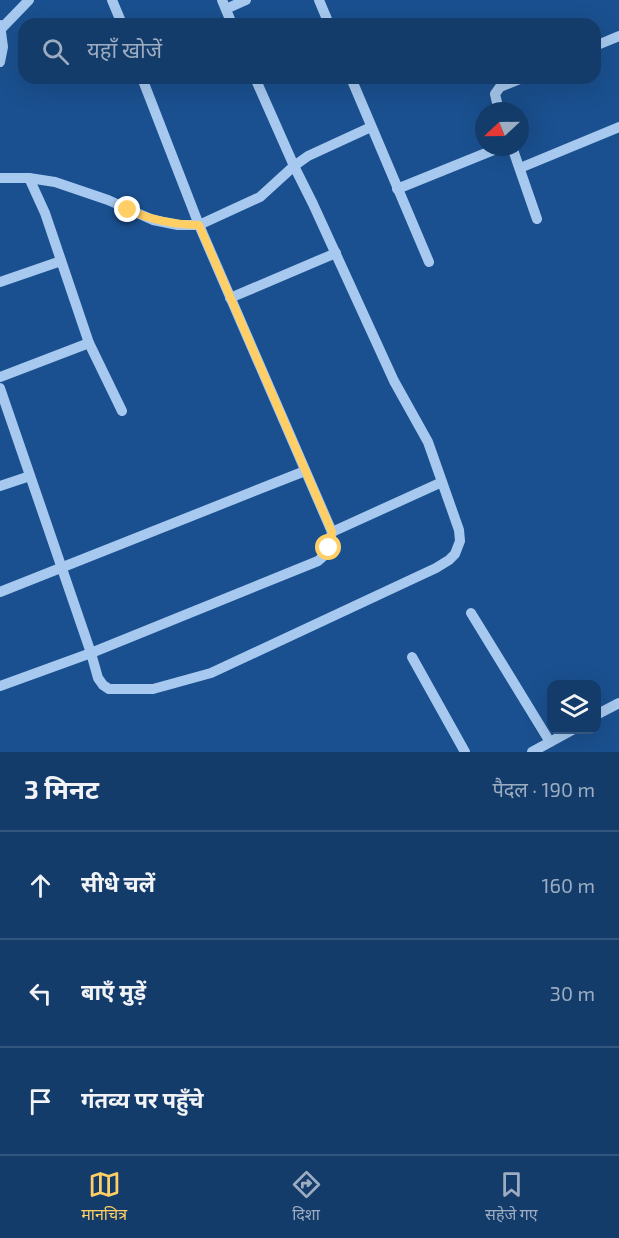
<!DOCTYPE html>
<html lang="hi">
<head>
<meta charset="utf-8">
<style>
  body { margin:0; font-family:"Exo 2","Noto Sans Devanagari",sans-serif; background:#214773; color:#f1f3f6 }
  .controls { position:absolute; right:18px; bottom:18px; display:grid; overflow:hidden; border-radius:12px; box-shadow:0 6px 24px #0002 }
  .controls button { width:54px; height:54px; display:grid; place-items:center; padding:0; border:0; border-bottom:2px solid #33567e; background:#143c6b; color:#f1f3f6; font:30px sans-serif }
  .compass { position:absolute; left:475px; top:102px; width:54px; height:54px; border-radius:50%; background:#143c6b; box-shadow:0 6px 24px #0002; rotate:248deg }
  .stop { position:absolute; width:18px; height:18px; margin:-14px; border:4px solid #ffcf65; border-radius:50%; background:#fff }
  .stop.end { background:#ffcf65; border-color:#fff; box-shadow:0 2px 6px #0008 }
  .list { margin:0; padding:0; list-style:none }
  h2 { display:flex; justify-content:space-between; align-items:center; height:78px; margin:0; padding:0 24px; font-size:26px }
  h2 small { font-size:20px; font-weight:400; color:#9dadc1 }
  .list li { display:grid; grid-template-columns:39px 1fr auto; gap:18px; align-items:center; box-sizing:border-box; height:108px; padding:0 24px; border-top:2px solid #33567e }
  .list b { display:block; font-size:22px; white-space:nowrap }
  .list em { font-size:20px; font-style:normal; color:#9dadc1 }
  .icon { flex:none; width:33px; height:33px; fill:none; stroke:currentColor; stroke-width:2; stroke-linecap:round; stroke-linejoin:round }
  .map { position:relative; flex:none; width:619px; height:752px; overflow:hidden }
  .search { position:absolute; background:#143c6b; box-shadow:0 6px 24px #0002; left:18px; right:18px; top:18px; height:66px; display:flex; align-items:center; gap:15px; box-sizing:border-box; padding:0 21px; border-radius:18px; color:#9dadc1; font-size:22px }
  .sheet { height:402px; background:#143c6b }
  nav { display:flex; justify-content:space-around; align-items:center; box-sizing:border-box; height:84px; border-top:2px solid #33567e; background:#143c6b; font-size:16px; color:#9dadc1 }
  nav a { display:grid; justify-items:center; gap:3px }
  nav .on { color:#ffcf65 }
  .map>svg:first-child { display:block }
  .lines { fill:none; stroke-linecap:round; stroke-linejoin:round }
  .minor { stroke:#a7c9ef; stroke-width:10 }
  .route { stroke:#ffcf65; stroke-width:8 }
</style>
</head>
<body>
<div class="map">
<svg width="619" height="752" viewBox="0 0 619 752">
  <rect width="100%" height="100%" fill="#1a508f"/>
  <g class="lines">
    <g class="minor">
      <polyline points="112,0 122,24"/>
      <polyline points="222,0 232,24"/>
      <polyline points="319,0 329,24"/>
      <polyline points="226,9 246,0"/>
      <polyline points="0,25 3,47 0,62"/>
      <polyline points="1,29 29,0"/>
      <polyline points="595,46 619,36"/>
      <polyline points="351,78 429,262"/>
      <polyline points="499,111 495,94 500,87 522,78"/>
      <polyline points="512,147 537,219"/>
      <polyline points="520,168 619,127"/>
      <polyline points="0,178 29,178 55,182 108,200 153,220 178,225 199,225 260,197 294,166 308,156 371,127"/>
      <polyline points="29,178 45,213 89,343 122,411"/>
      <polyline points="397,189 501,147"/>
      <polyline points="0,282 61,261"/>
      <polyline points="230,298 336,253"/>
      <polyline points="0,377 89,343"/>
      <polyline points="0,388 91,653 318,561 327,553 332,532 199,225 142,78"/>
      <polyline points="0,486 30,476"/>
      <polyline points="332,532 442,482"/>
      <polyline points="0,592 305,471"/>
      <polyline points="471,613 550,742"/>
      <polyline points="412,657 465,752"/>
      <polyline points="0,686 91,653 98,678 103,685 109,689 153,689 211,673 436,568 449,560 455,554 460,541 459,530 428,442 394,381 313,204 294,166 255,78"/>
      <polyline points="596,715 619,703"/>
      <polyline points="532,752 572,730"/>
    </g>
  </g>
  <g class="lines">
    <path class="route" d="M128,210C152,220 173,225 199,225L332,532L329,548"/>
  </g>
</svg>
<div class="controls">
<button><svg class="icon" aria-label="layers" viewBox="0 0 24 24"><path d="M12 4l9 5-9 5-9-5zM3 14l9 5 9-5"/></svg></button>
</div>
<svg class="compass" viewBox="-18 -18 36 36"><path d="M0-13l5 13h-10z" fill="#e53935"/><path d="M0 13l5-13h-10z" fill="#9dadc1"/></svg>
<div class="stop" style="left:329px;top:548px"></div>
<div class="stop end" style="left:128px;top:210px"></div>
<div class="search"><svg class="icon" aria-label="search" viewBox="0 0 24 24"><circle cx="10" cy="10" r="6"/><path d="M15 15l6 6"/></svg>यहाँ खोजें</div>
</div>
<section class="sheet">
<h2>3 मिनट<small>पैदल · 190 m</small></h2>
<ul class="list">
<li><svg class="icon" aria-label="ahead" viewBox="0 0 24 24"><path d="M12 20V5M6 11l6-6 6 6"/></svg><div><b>सीधे चलें</b></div><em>160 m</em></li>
<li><svg class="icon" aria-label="left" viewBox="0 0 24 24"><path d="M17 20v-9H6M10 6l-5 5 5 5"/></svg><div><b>बाएँ मुड़ें</b></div><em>30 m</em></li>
<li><svg class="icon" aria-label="arrive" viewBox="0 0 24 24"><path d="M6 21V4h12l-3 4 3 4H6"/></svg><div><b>गंतव्य पर पहुँचे</b></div></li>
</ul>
</section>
<nav>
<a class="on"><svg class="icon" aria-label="map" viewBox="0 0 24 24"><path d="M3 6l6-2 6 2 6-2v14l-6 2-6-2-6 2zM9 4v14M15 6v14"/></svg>मानचित्र</a>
<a><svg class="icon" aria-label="directions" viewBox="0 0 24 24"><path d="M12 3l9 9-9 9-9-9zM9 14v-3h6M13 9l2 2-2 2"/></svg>दिशा</a>
<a><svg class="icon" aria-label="saved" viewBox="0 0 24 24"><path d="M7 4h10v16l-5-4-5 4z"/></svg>सहेजे गए</a>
</nav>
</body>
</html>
